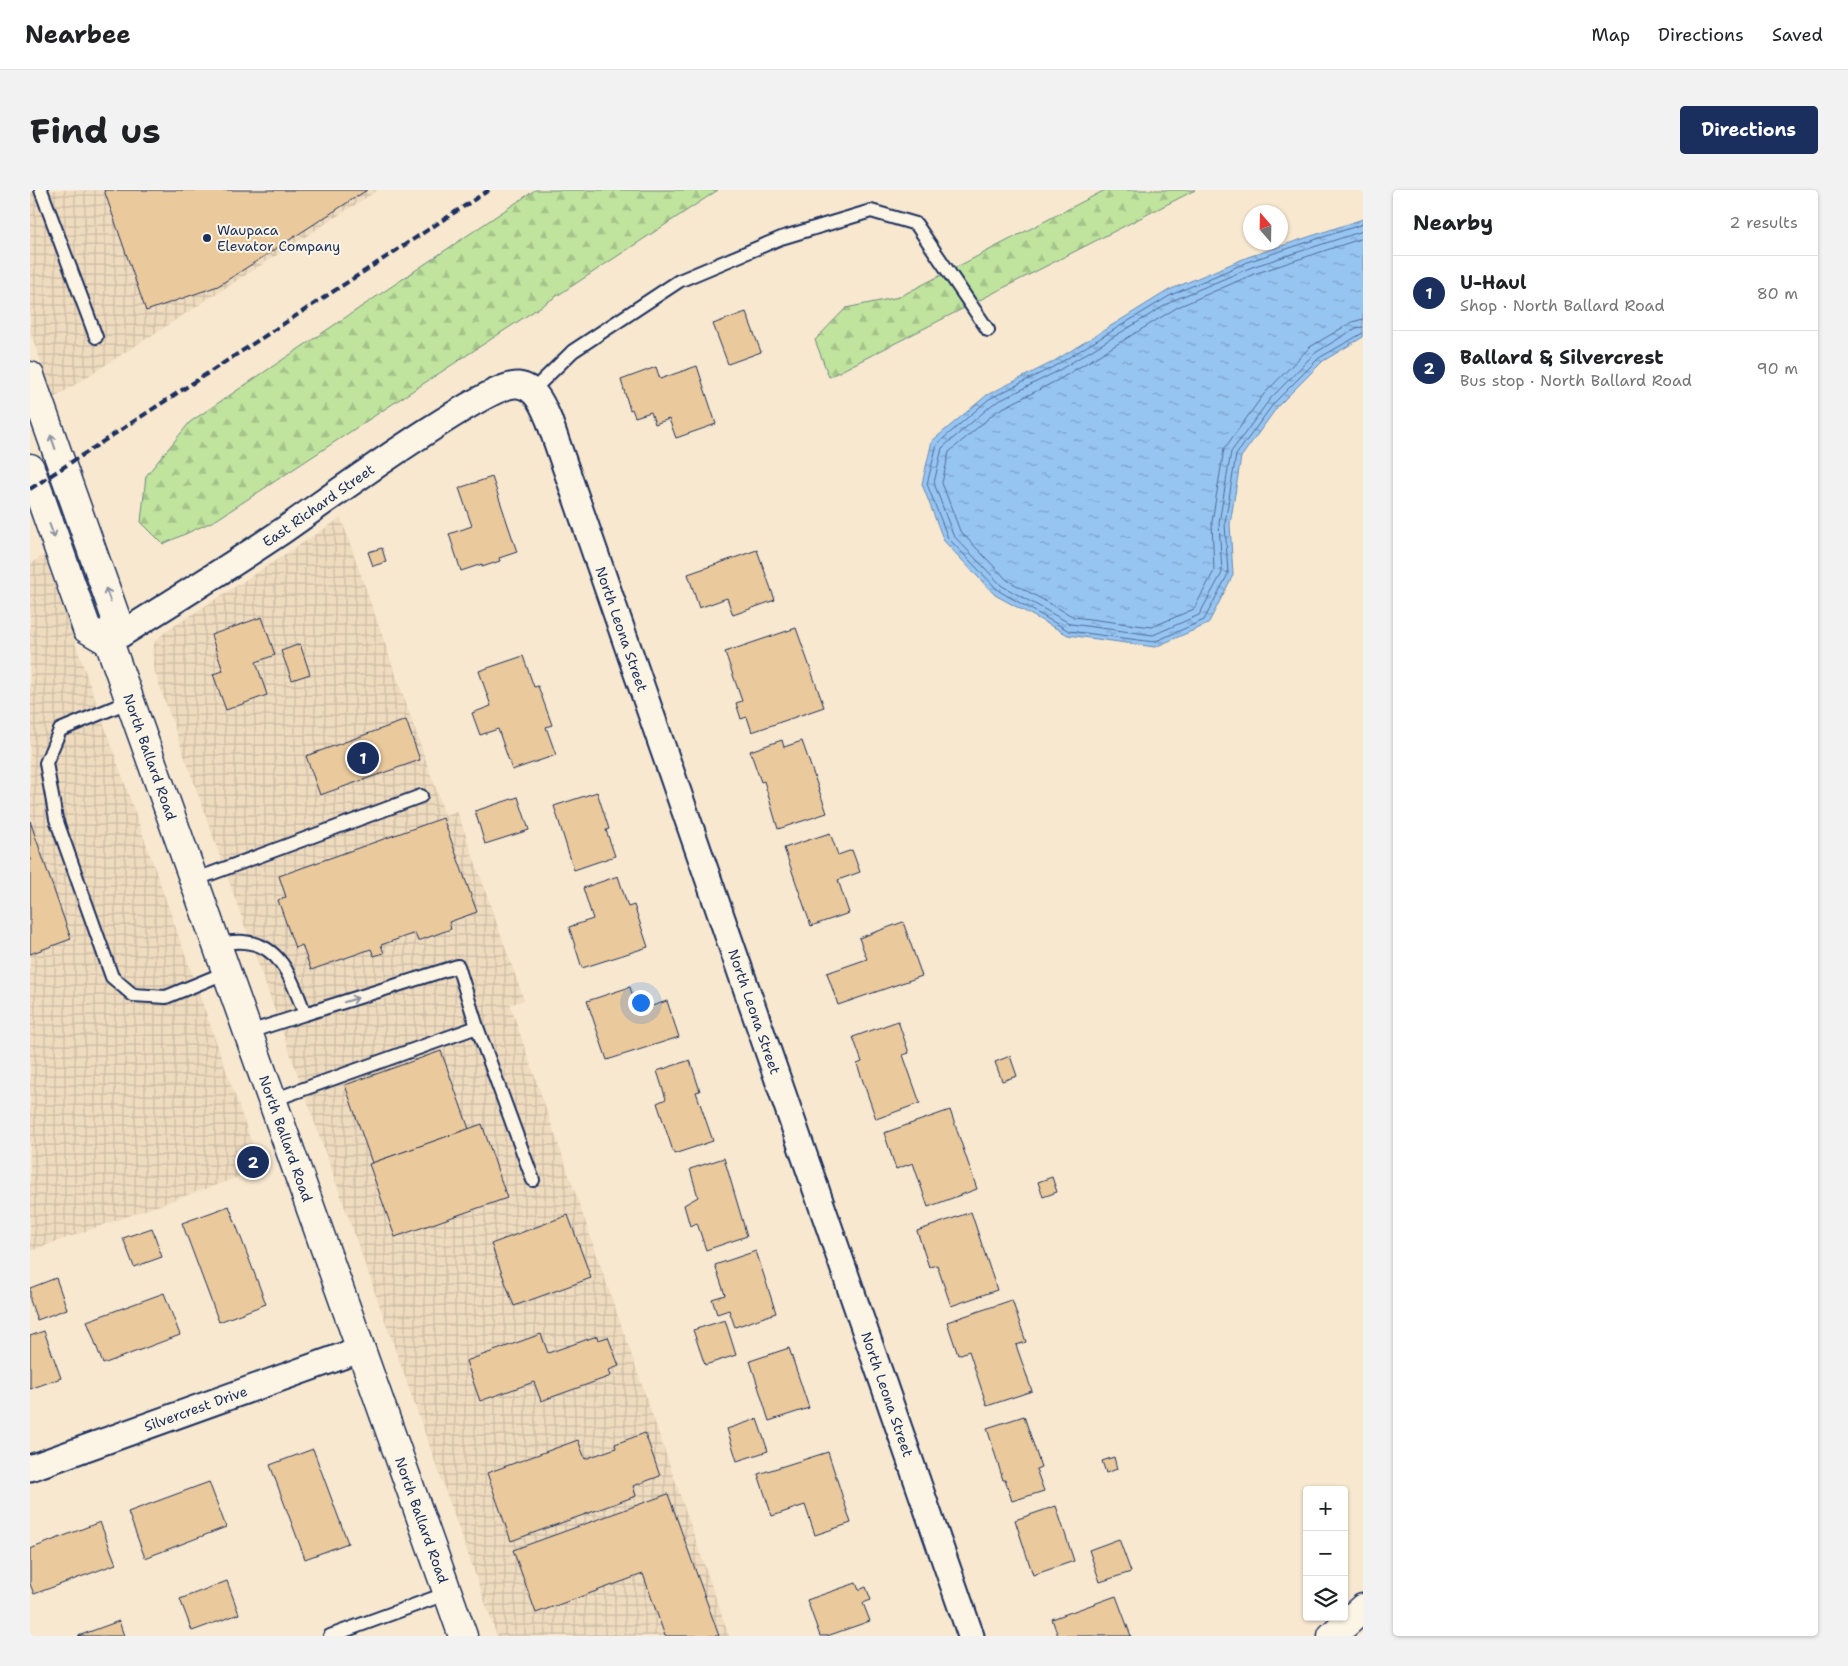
<!DOCTYPE html>
<html lang="en">
<head>
<meta charset="utf-8">
<style>
  body { margin:0; font-family:"Shantell Sans",sans-serif; background:#f2f2f2; color:#202124 }
  .controls { position:absolute; right:15px; bottom:15px; display:grid; overflow:hidden; border-radius:5px; box-shadow:0 1px 4px #0004 }
  .controls button { width:45px; height:45px; display:grid; place-items:center; padding:0; border:0; border-bottom:1px solid #e0e0e0; background:#fff; color:#202124; font:25px sans-serif }
  .compass { position:absolute; left:1213px; top:15px; width:45px; height:45px; border-radius:50%; background:#fff; box-shadow:0 1px 4px #0004; rotate:340deg }
  .you { position:absolute; left:610px; top:812px; width:18px; height:18px; margin:-12px; border:4px solid #fff; border-radius:50%; background:#1a73e8; box-shadow:0 0 0 8px #1a73e833 }
  .badge { display:grid; place-items:center; width:32px; height:32px; border-radius:50%; background:#1b2f5e; color:#fff; font-size:16px; font-weight:700 }
  .pin { position:absolute; translate:-50% -50%; border:2px solid #fff; box-shadow:0 1px 5px #0006 }
  .list { margin:0; padding:0; list-style:none }
  h2 { display:flex; justify-content:space-between; align-items:center; height:65px; margin:0; padding:0 20px; font-size:21px }
  h2 small { font-size:16px; font-weight:400; color:#757577 }
  .list li { display:grid; grid-template-columns:32px 1fr auto; gap:15px; align-items:center; box-sizing:border-box; height:75px; padding:0 20px; border-top:1px solid #e0e0e0 }
  .list b { display:block; font-size:19px; white-space:nowrap }
  .list p { margin:0; font-size:16px; white-space:nowrap; color:#757577 }
  .list em { font-size:16px; font-style:normal; color:#757577 }
  .icon { flex:none; width:28px; height:28px; fill:none; stroke:currentColor; stroke-width:2; stroke-linecap:round; stroke-linejoin:round }
  .map { position:relative; flex:none; width:1333px; height:1446px; overflow:hidden; border-radius:5px }
  header { display:flex; align-items:center; gap:30px; box-sizing:border-box; height:70px; padding:0 25px; background:#fff; border-bottom:1px solid #e0e0e0 }
  header strong { font-size:24px }
  nav { display:flex; gap:28px; margin-inline-start:auto; font-size:18px }
  .intro { display:flex; align-items:center; justify-content:space-between; box-sizing:border-box; height:120px; padding:0 30px }
  h1 { margin:0; font-size:35px }
  .button { padding:12px 22px; border-radius:5px; background:#1b2f5e; color:#fff; font-size:18px; font-weight:700 }
  main { display:flex; gap:30px; padding:0 30px }
  aside { flex:1; background:#fff; border-radius:5px; box-shadow:0 1px 4px #0004 }
  .map>svg:first-child { display:block }
  .industrial { fill:url(#industrial-grid) }
  .forest { fill:url(#forest-firs); stroke:#6e897e }
  .water { fill:url(#water-ripples); stroke:#6589b7 }
  .lines { fill:none; stroke-linecap:round; stroke-linejoin:round }
  .shore { stroke:#4d6b99; stroke-width:1 }
  .building { fill:#eac99c; stroke:#1b2f5e }
  .lane-casing { stroke:#1b2f5e; stroke-width:16 }
  .street-casing { stroke:#1b2f5e; stroke-width:29 }
  .secondary-casing { stroke:#1b2f5e; stroke-width:31 }
  .lane { stroke:#fcf5e5; stroke-width:12 }
  .street { stroke:#fcf5e5; stroke-width:25 }
  .secondary { stroke:#fcf5e5; stroke-width:28 }
  .rail { stroke:#1b2f5e; stroke-width:4; stroke-dasharray:8 4; stroke-linecap:butt }
  .oneway { stroke:#8c92a2 }
  .poi-dot { fill:#1b2f5e; stroke:#fcf5e5; stroke-width:2 }
  .labels { text-anchor:middle; dominant-baseline:central; stroke-width:4; stroke-linejoin:round; paint-order:stroke }
  .poi-label { font-size:14px; fill:#1b2f5e; stroke:#fcf5e5; text-anchor:start }
  .street-label { font-size:14px; fill:#1b2f5e; stroke:#fcf5e5 }
</style>
</head>
<body>
<header>
<strong>Nearbee</strong>
<nav><a>Map</a><a>Directions</a><a>Saved</a></nav>
</header>
<div class="intro"><h1>Find us</h1><a class="button">Directions</a></div>
<main>
<div class="map">
<svg width="1333" height="1446" viewBox="0 0 1333 1446">
  <defs>
    <pattern id="industrial-grid" width="8" height="8" patternUnits="userSpaceOnUse" patternTransform="scale(1.25)"><rect width="8" height="8" fill="#efdbbe"/><path d="M0 4h8M4 0v8" fill="none" stroke="#ccbca6"/></pattern>
    <pattern id="forest-firs" width="22" height="20" patternUnits="userSpaceOnUse" patternTransform="scale(1.25)"><rect width="22" height="20" fill="#c0e39d"/><path d="M5 1l3.5 6h-7zM16 11l3.5 6h-7z" fill="#a4c38a"/></pattern>
    <pattern id="water-ripples" width="26" height="14" patternUnits="userSpaceOnUse" patternTransform="scale(1.25)"><rect width="26" height="14" fill="#97c5f2"/><path d="M2 4q2-2 4 0t4 0M15 11q2-2 4 0t4 0" fill="none" stroke="#7aa0c7"/></pattern>
  </defs>
  <rect width="100%" height="100%" fill="#f7e8cf"/>
  <filter id="ink" filterUnits="userSpaceOnUse"><feTurbulence type="fractalNoise" baseFrequency=".02" numOctaves="2"/><feDisplacementMap in="SourceGraphic" scale="10" xChannelSelector="R" yChannelSelector="G"/><feConvolveMatrix kernelMatrix="1 2 1 2 8 2 1 2 1" color-interpolation-filters="sRGB"/></filter>
  <g filter="url(#ink)">
    <g class="industrial">
      <polygon points="0,0 348,0 24,208 0,141"/>
      <polygon points="311,328 415,625 427,621 494,810 480,815 699,1446 467,1446 125,483 122,460 126,450 138,440"/>
      <polygon points="14,365 231,979 0,1061 0,374"/>
    </g>
    <g class="forest">
      <polygon points="505,0 688,0 186,330 133,354 111,332 116,286 160,232"/>
      <polygon points="1075,0 1165,0 799,187 785,150 816,118 869,107"/>
    </g>
    <polygon class="water" points="1333,29 1333,147 1293,171 1248,216 1211,267 1200,334 1203,385 1178,434 1125,457 1038,445 965,405 914,351 892,294 902,251 957,205 1021,173 1139,100 1218,67"/>
    <g class="lines">
      <g class="shore">
        <polyline points="1333,34 1220,71 1141,105 1023,177 959,209 907,254 897,294 918,348 969,401 1039,441 1124,452 1174,430 1198,384 1195,333 1206,265 1244,213 1289,168 1333,143"/>
        <polyline points="1333,41 1222,77 1144,110 1026,182 963,214 912,258 904,293 923,345 972,396 1041,434 1123,445 1169,425 1192,383 1189,333 1201,262 1240,209 1285,163 1326,138 1333,137"/>
        <polyline points="1333,48 1224,84 1148,117 1030,189 967,221 919,262 912,293 930,341 977,390 1044,427 1122,437 1164,419 1184,381 1182,332 1194,259 1234,204 1280,157 1322,132 1333,129"/>
      </g>
    </g>
    <g class="building">
      <polygon points="74,0 337,0 188,96 116,121"/>
      <polygon points="716,122 731,162 698,174 683,134"/>
      <polygon points="667,176 686,234 646,248 639,229 625,234 621,222 605,227 602,219 600,220 591,190 626,177 630,189"/>
      <polygon points="462,287 487,362 469,368 470,371 452,377 452,374 431,381 419,344 442,336 429,298"/>
      <polygon points="352,358 356,372 343,376 338,362"/>
      <polygon points="727,360 745,410 703,425 697,408 669,418 658,384"/>
      <polygon points="232,427 245,465 226,472 237,505 196,520 183,484 193,481 181,445"/>
      <polygon points="766,438 794,517 722,542 717,527 711,529 706,513 712,511 695,462"/>
      <polygon points="270,454 280,484 262,490 251,461"/>
      <polygon points="493,466 504,497 508,496 522,535 516,537 526,565 482,580 468,539 450,545 442,523 461,516 449,481"/>
      <polygon points="376,530 390,570 290,605 276,566"/>
      <polygon points="752,550 754,557 772,551 797,623 748,639 734,591 731,592 720,561"/>
      <polygon points="567,602 579,639 576,640 585,666 544,680 524,616"/>
      <polygon points="488,607 499,640 455,654 445,621"/>
      <polygon points="413,628 447,722 419,732 421,739 388,751 385,743 351,755 354,763 344,766 341,759 281,780 272,755 265,758 248,710 256,707 249,686"/>
      <polygon points="0,631 41,749 0,764"/>
      <polygon points="800,643 808,665 822,660 830,682 808,690 819,723 781,736 754,658"/>
      <polygon points="588,686 598,717 604,715 618,757 552,778 539,737 563,729 553,698"/>
      <polygon points="873,732 892,786 808,815 797,783 837,769 829,748"/>
      <polygon points="600,797 605,814 611,812 613,819 637,811 649,847 577,870 557,811"/>
      <polygon points="868,831 879,863 873,865 890,913 846,929 827,874 832,872 823,847"/>
      <polygon points="411,861 439,939 342,973 315,895"/>
      <polygon points="980,866 987,886 972,891 965,872"/>
      <polygon points="660,870 670,901 666,902 683,951 644,964 627,913 636,909 627,881"/>
      <polygon points="920,920 947,999 898,1017 883,973 866,979 854,943"/>
      <polygon points="452,934 477,1008 365,1047 339,974"/>
      <polygon points="694,968 717,1046 676,1060 667,1033 660,1036 654,1015 668,1007 660,979"/>
      <polygon points="1022,987 1027,1002 1013,1007 1008,992"/>
      <polygon points="199,1016 236,1114 189,1132 152,1033"/>
      <polygon points="941,1022 967,1100 921,1116 907,1075 899,1077 887,1041"/>
      <polygon points="538,1025 561,1088 484,1116 461,1054"/>
      <polygon points="122,1038 132,1067 104,1077 93,1048"/>
      <polygon points="726,1061 746,1123 705,1137 699,1120 687,1124 682,1109 695,1105 685,1075"/>
      <polygon points="26,1088 37,1119 7,1130 0,1110 0,1098"/>
      <polygon points="134,1103 150,1145 73,1174 57,1131"/>
      <polygon points="982,1110 996,1152 986,1155 1002,1201 957,1216 939,1161 928,1165 917,1132"/>
      <polygon points="695,1130 706,1165 675,1175 663,1140"/>
      <polygon points="14,1141 31,1188 0,1199 0,1146"/>
      <polygon points="511,1144 518,1163 567,1146 568,1150 578,1147 589,1176 579,1180 581,1186 511,1211 504,1192 450,1211 436,1171"/>
      <polygon points="759,1158 779,1218 739,1231 720,1171"/>
      <polygon points="994,1226 1011,1277 1006,1279 1014,1301 982,1311 975,1290 973,1290 957,1238"/>
      <polygon points="727,1229 738,1261 707,1271 697,1239"/>
      <polygon points="615,1243 630,1286 603,1296 606,1306 481,1351 457,1283 548,1250 555,1269 586,1258 585,1254"/>
      <polygon points="283,1259 318,1353 275,1369 240,1275"/>
      <polygon points="798,1262 821,1333 785,1345 775,1315 742,1326 728,1284"/>
      <polygon points="1084,1267 1087,1279 1076,1283 1072,1271"/>
      <polygon points="179,1292 196,1337 115,1368 98,1322"/>
      <polygon points="638,1304 689,1446 635,1446 613,1384 506,1423 483,1360"/>
      <polygon points="1026,1316 1044,1371 1003,1385 985,1330"/>
      <polygon points="70,1332 86,1374 4,1404 0,1394 0,1359"/>
      <polygon points="1089,1349 1101,1382 1070,1392 1059,1360"/>
      <polygon points="197,1391 209,1424 162,1441 150,1409"/>
      <polygon points="826,1393 829,1400 836,1397 841,1410 833,1413 840,1431 797,1446 790,1446 777,1410"/>
      <polygon points="1086,1406 1101,1446 1028,1446 1022,1429"/>
      <polygon points="89,1431 94,1446 48,1446"/>
    </g>
    <g class="lines">
      <g class="lane-casing">
        <g id="lane">
          <polyline points="11,0 66,147"/>
          <polyline points="502,201 543,161 649,91 751,48 841,21 886,34 958,140"/>
          <polyline points="100,511 30,540 16,573 26,629 82,787 103,805 136,807 197,782"/>
          <polyline points="164,690 391,606"/>
          <path d="M187,754C196,753 206,751 214,752C253,755 263,794 275,824L219,842"/>
          <polyline points="275,824 428,776 447,837 503,990"/>
          <polyline points="243,910 447,837"/>
          <polyline points="300,1446 418,1403"/>
        </g>
      </g>
      <g class="street-casing">
        <g id="street">
          <path id="s1" d="M79,452C136,416 193,381 248,344C285,319 456,192 488,195C506,197 513,216 519,230L941,1446"/>
          <path id="s2" d="M0,1278L332,1159"/>
        </g>
      </g>
      <g class="secondary-casing">
        <g id="secondary">
          <path id="s3" d="M0,186L86,428L79,452L433,1446"/>
          <polyline points="0,278 57,439 79,452"/>
          <polyline points="1302,1446 1333,1418"/>
        </g>
      </g>
      <use href="#lane" class="lane"/>
      <use href="#street" class="street"/>
      <use href="#secondary" class="secondary"/>
      <polyline class="rail" points="0,299 459,0"/>
    </g>
    <defs><path id="oneway-shaft" d="M-6 0H5M1.5-3L5.5 0L1.5 3" fill="none" stroke-width="1.6" stroke-linecap="round" stroke-linejoin="round" transform="scale(1.25)"/></defs>
    <g class="oneway">
      <use href="#oneway-shaft" transform="translate(23 252) rotate(-109)"/>
      <use href="#oneway-shaft" transform="translate(22 341) rotate(70)"/>
      <use href="#oneway-shaft" transform="translate(78 405) rotate(-110)"/>
      <use href="#oneway-shaft" transform="translate(321 810) rotate(-17)"/>
    </g>
  </g>
  <circle class="poi-dot" cx="177" cy="48" r="5"/>
  <g class="labels">
    <g class="poi-label">
      <text x="187" y="40">Waupaca<tspan x="187" dy="16">Elevator Company</tspan></text>
    </g>
    <g class="street-label">
      <text stroke="none"><textPath href="#s1" startOffset="250">East Richard Street</textPath></text>
      <text stroke="none"><textPath href="#s1" startOffset="755">North Leona Street</textPath></text>
      <text stroke="none"><textPath href="#s3" startOffset="404">North Ballard Road</textPath></text>
      <text stroke="none"><textPath href="#s1" startOffset="1160">North Leona Street</textPath></text>
      <text stroke="none"><textPath href="#s3" startOffset="809">North Ballard Road</textPath></text>
      <text stroke="none"><textPath href="#s1" startOffset="1565">North Leona Street</textPath></text>
      <text stroke="none"><textPath href="#s2" startOffset="176">Silvercrest Drive</textPath></text>
      <text stroke="none"><textPath href="#s3" startOffset="1214">North Ballard Road</textPath></text>
    </g>
  </g>
</svg>
<div class="controls">
<button>+</button>
<button>−</button>
<button><svg class="icon" aria-label="layers" viewBox="0 0 24 24"><path d="M12 4l9 5-9 5-9-5zM3 14l9 5 9-5"/></svg></button>
</div>
<svg class="compass" viewBox="-18 -18 36 36"><path d="M0-13l5 13h-10z" fill="#e53935"/><path d="M0 13l5-13h-10z" fill="#757577"/></svg>
<div class="you"></div>
<div class="pin badge" style="left:333px;top:568px">1</div>
<div class="pin badge" style="left:223px;top:972px">2</div>
</div>
<aside>
<h2>Nearby<small>2 results</small></h2>
<ul class="list">
<li><span class="badge">1</span><div><b>U-Haul</b><p>Shop · North Ballard Road</p></div><em>80 m</em></li>
<li><span class="badge">2</span><div><b>Ballard &amp; Silvercrest</b><p>Bus stop · North Ballard Road</p></div><em>90 m</em></li>
</ul>
</aside>
</main>
</body>
</html>
